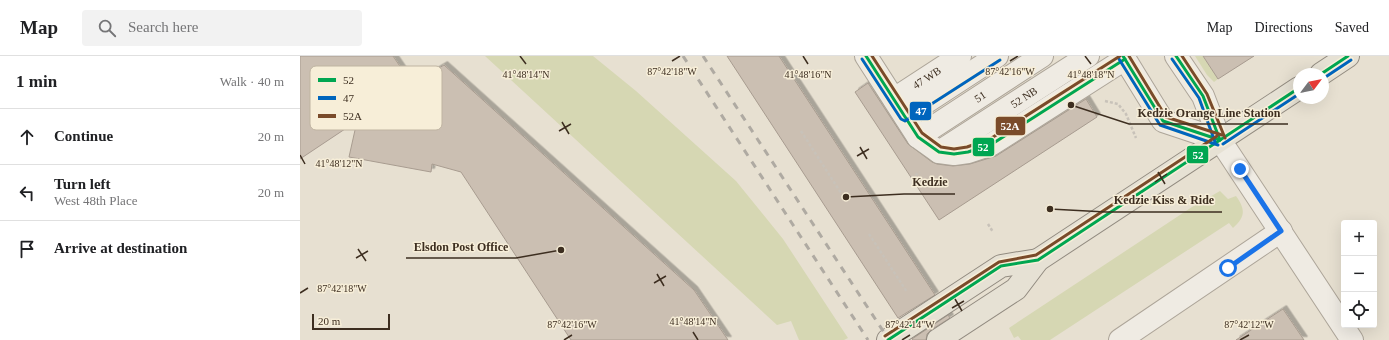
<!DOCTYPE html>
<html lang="en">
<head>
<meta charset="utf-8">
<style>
  body { margin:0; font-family:"Times New Roman",serif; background:#f2f2f2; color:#202124 }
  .controls { position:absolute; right:12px; bottom:12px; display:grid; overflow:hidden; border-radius:4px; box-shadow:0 4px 16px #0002 }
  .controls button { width:36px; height:36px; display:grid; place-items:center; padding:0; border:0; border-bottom:1px solid #e0e0e0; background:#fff; color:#202124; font:20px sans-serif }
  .compass { position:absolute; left:993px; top:12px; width:36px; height:36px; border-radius:50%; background:#fff; box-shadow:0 4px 16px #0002; rotate:58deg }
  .scale { position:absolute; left:12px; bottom:10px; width:78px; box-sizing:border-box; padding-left:4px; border:2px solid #3d2e20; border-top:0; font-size:11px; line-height:14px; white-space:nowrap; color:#3d2e20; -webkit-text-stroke:3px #f7eed8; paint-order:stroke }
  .stop { position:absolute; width:12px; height:12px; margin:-9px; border:3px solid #1a73e8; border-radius:50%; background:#fff }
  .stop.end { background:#1a73e8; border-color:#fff; box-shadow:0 1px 4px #0008 }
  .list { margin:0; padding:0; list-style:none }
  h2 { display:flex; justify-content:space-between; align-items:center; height:52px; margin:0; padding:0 16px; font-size:17px }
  h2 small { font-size:13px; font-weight:400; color:#757577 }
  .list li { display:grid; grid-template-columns:26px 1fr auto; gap:12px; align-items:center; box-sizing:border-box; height:56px; padding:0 16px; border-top:1px solid #e0e0e0 }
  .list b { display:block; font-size:15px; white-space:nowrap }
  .list p { margin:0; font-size:13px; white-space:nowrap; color:#757577 }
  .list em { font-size:13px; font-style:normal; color:#757577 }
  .icon { flex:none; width:22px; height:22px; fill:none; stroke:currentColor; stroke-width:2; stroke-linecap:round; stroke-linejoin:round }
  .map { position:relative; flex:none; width:1089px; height:284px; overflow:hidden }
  header { display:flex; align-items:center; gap:24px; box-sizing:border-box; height:56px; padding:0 20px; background:#fff; border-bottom:1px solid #e0e0e0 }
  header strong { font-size:19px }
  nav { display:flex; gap:22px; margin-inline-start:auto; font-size:14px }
  .search { width:280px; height:36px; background:#f2f2f2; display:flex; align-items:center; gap:10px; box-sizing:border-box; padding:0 14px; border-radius:4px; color:#757577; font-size:15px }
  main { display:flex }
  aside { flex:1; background:#fff }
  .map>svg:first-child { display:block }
  .green { fill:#d6d7b3 }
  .building { fill:#cbbfb2; stroke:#a89c90; filter:url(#shadow) }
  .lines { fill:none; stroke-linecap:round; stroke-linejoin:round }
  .minor-casing { stroke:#ada599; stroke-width:24 }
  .major-casing { stroke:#928b80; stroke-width:24 }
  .path { stroke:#c8c2b9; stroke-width:2.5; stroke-dasharray:3 2; stroke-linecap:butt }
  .minor { stroke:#efebe3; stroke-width:22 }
  .major { stroke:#e6e1d4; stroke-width:22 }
  .rail { stroke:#afaaa2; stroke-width:3; stroke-dasharray:7 7; stroke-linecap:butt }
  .bus-1-casing { stroke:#f7eed8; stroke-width:6 }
  .bus-2-casing { stroke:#f7eed8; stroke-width:6 }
  .bus-3-casing { stroke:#f7eed8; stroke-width:6 }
  .bus-1 { stroke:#00a651; stroke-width:3 }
  .bus-2 { stroke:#0065bd; stroke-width:3 }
  .bus-3 { stroke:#7a4b2a; stroke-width:3 }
  .route { stroke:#1a73e8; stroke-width:5 }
  .ticks { fill:none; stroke:#3d2e20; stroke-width:1.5 }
  .labels { text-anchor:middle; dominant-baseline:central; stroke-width:3; stroke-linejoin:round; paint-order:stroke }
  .street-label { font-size:11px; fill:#3d2e20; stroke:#f7eed8 }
  .key { fill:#f7eed8; stroke:#bfb4a1; stroke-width:1 }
  .key-label { font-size:11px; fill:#3d2e20 }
  .ticks-label { font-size:10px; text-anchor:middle; fill:#3d2e20; stroke:#f7eed8; stroke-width:3; stroke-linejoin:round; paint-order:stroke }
  .leader { fill:none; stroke:#3d2e20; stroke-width:1.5 }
  .callout-dot { fill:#3d2e20; stroke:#f7eed8; stroke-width:1.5 }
  .callout-label { font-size:12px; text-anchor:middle; font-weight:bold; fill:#3d2e20; stroke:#f7eed8; stroke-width:3; stroke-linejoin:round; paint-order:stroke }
  .line-badge { stroke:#f7eed8; stroke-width:1.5 }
  .badge-label { font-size:11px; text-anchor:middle; font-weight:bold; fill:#fff }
</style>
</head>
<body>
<header>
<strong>Map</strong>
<div class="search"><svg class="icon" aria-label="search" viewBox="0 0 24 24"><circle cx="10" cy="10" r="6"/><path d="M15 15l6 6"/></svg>Search here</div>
<nav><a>Map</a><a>Directions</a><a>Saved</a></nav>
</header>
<main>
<aside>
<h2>1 min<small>Walk · 40 m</small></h2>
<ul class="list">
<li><svg class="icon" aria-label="ahead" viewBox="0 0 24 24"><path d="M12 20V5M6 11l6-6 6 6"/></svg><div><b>Continue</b></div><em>20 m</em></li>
<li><svg class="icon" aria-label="left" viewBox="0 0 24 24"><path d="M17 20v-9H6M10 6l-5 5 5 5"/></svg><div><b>Turn left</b><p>West 48th Place</p></div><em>20 m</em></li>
<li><svg class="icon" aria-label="arrive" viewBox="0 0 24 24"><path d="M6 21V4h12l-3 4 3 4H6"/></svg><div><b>Arrive at destination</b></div></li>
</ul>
</aside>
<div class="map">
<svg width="1089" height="284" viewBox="0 0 1089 284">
  <defs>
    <filter id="shadow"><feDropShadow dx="3.5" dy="-3.5" stdDeviation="0" flood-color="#0004"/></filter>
  </defs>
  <rect width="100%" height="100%" fill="#e7e0d1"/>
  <g class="green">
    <polygon points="185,0 293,0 336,35 436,125 483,183 548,282 544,284 499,284 491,265 477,269"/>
    <polygon points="895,0 903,0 918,23 914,26 907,19"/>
    <path d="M920,135L928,143L936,140C946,154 945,161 933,172L929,167L750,284H721L718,280L714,282L709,272L892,151Z"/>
  </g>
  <g class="building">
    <polygon points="0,0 93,0 112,28 144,9 394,234 428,284 271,284 161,116 132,108 131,116 49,101 57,65 0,103"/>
    <polygon points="427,0 479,0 635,239 598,262"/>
    <polygon points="903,0 954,0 918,23"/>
    <polygon points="568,27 608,88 632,106 637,108 653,110 670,108 696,100 786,43 797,61 639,164 555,36"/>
    <polygon points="983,253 1004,284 936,284 963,266"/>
    <polygon points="648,259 650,262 631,274 627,278 626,284 613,284 612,283"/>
  </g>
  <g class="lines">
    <g class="minor-casing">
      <g id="minor">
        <polyline points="566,0 618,81 639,96 654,98 668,96 692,88 825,3"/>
        <polyline points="823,0 863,65 920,84"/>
        <polyline points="876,0 903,40 920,84 1052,284"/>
        <path id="s1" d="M594,43L660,0"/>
        <polyline points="605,60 697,0"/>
        <path id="s2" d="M618,81L742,0"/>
        <path id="s3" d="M639,96L788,0"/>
        <polyline points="820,284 981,175"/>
      </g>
    </g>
    <g class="major-casing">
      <g id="major">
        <polyline points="1021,18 1048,0"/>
        <polyline points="588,284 701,210 738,204"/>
        <polyline points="638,284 716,233 738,204 999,32"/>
      </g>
    </g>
    <g class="path">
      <polyline points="805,45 818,48 826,58 836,82"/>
      <polyline points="501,75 541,137"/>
      <polyline points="611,122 620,116"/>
      <polyline points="688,168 693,176"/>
      <polyline points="569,178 607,236"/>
    </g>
    <use href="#minor" class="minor"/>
    <use href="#major" class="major"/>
    <g class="rail">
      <polyline points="383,0 568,284"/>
      <polyline points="403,0 589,284"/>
    </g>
    <g class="bus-1-casing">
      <g id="bus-1">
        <polyline points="566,0 618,81 639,96 654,98 668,96 692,88 825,3"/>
        <polyline points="823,0 863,65 920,84"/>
        <polyline points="876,0 903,40 920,84"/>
        <polyline points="1021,18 1048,0"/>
        <polyline points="588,284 701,210 738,204 999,32"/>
      </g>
    </g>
    <g class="bus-2-casing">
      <g id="bus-2">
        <polyline points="562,3 601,63 605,65 700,4"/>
        <polyline points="819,3 860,69 918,89"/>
        <polyline points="872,3 899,42 915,86"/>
        <polyline points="1024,22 1051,4"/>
        <polyline points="923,88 999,38"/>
      </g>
    </g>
    <g class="bus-3-casing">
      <g id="bus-3">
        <polyline points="572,0 622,77 641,91 654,93 667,91 690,83 820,0"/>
        <polyline points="829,0 866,61 922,79"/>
        <polyline points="882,0 907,38 925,82"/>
        <polyline points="585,280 699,206 736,199 917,80"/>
      </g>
    </g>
    <use href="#bus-1" class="bus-1"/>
    <use href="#bus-2" class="bus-2"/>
    <use href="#bus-3" class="bus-3"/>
  </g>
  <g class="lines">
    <polyline class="route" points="928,212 981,175 940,113"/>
  </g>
  <path class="ticks" d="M220,0L226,8M503,0L508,8M785,0L791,8M372,5L380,0M710,5L718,0M262,66L269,78M259,75L271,68M560,91L567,103M0,99L5,108M557,100L569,93M858,116L865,128M855,126L867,118M58,193L66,205M56,202L68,195M357,218L364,230M354,227L366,220M0,237L8,232M655,243L662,255M652,252L664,245M393,276L398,284M264,284L272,279M602,284L610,279M940,284L949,279"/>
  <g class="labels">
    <g class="street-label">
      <text stroke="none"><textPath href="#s1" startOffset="39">47 WB</textPath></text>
      <text stroke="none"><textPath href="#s2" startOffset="74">51</textPath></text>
      <text stroke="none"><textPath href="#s3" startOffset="101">52 NB</textPath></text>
    </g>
  </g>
  <rect x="10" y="10" width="132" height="64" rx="6" class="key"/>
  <rect x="18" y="22" width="18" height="4" fill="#00a651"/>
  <rect x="18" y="40" width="18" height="4" fill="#0065bd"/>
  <rect x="18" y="58" width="18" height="4" fill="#7a4b2a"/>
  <g class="key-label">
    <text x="43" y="28">52</text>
    <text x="43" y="46">47</text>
    <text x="43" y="64">52A</text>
  </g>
  <g class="ticks-label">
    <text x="710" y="19">87°42'16"W</text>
    <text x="372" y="19">87°42'18"W</text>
    <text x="508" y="22">41°48'16"N</text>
    <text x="791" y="22">41°48'18"N</text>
    <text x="226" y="22">41°48'14"N</text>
    <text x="39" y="111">41°48'12"N</text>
    <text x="42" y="236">87°42'18"W</text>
    <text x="393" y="269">41°48'14"N</text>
    <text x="272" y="272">87°42'16"W</text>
    <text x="610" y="272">87°42'14"W</text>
    <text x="949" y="272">87°42'12"W</text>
  </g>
  <path class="leader" d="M771 49L829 68H988M546 141L604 138H655M750 153L806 156H922M261 194L216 202H106"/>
  <g class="callout-dot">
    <circle cx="771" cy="49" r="4"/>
    <circle cx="546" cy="141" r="4"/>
    <circle cx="750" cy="153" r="4"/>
    <circle cx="261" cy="194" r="4"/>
  </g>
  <g class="callout-label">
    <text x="909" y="61">Kedzie Orange Line Station</text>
    <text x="630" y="130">Kedzie</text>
    <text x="864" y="148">Kedzie Kiss &amp; Ride</text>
    <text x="161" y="195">Elsdon Post Office</text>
  </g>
  <g class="line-badge">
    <rect x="609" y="45" width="23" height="20" rx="4" fill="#0065bd"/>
    <rect x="695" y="60" width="31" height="20" rx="4" fill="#7a4b2a"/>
    <rect x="672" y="81" width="23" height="20" rx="4" fill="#00a651"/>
    <rect x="886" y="89" width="23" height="19" rx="4" fill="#00a651"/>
  </g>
  <g class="badge-label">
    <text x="621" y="59">47</text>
    <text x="710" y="74">52A</text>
    <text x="683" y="95">52</text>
    <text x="898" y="103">52</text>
  </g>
</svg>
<div class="controls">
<button>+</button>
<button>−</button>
<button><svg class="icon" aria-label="locate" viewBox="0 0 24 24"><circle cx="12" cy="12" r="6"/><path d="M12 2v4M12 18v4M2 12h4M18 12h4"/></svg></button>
</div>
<svg class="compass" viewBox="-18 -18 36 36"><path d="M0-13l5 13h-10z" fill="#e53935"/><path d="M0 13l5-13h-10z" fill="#757577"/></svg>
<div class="scale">20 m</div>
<div class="stop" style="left:928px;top:212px"></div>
<div class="stop end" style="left:940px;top:113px"></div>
</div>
</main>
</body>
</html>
